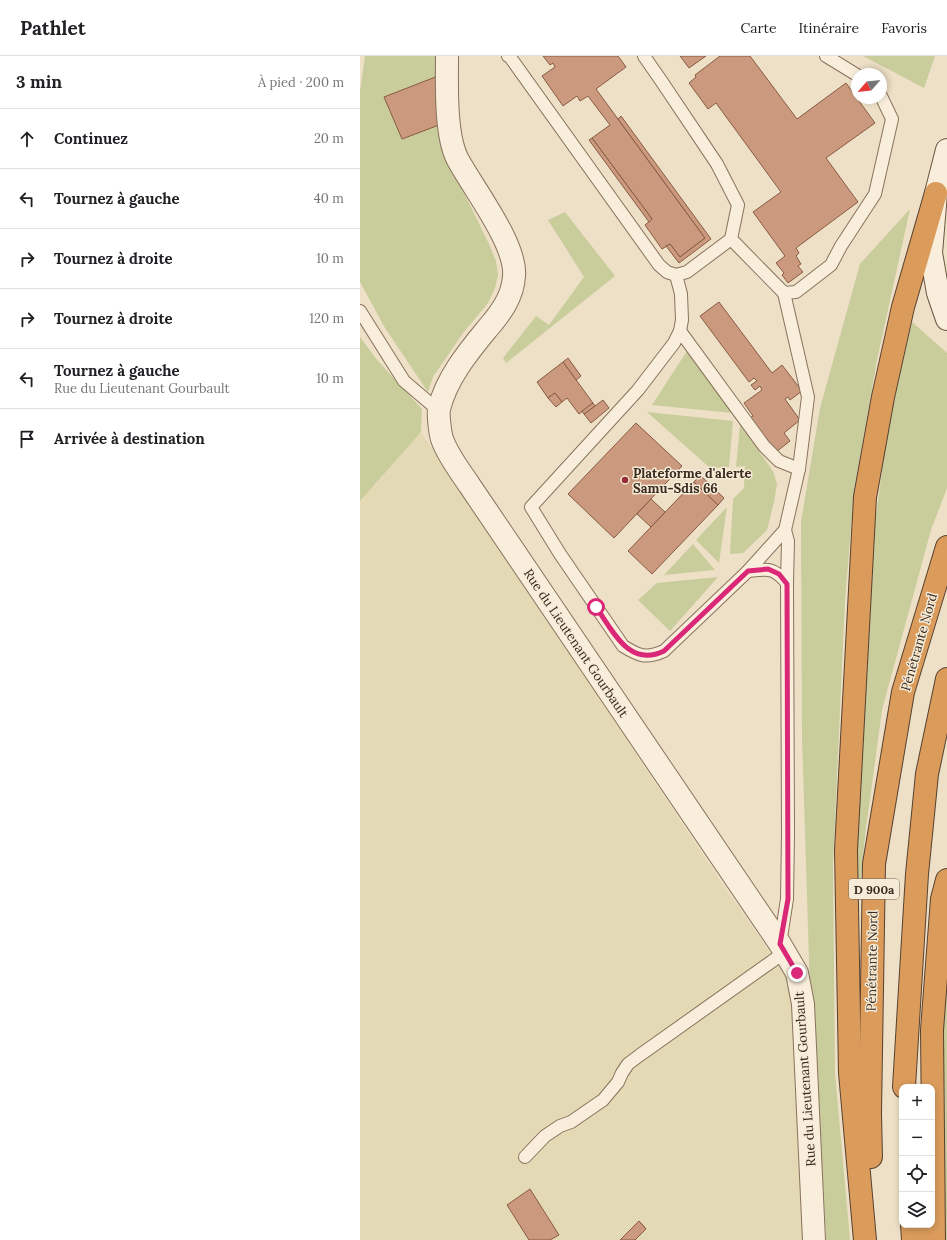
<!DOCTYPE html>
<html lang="fr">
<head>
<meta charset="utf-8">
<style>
  body { margin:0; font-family:Lora,serif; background:#f6f6f6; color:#202124 }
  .controls { position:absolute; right:12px; bottom:12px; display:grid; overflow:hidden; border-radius:8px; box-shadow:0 2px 6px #0003 }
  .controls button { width:36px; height:36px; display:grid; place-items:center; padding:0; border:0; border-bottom:1px solid #e0e0e0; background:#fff; color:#202124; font:20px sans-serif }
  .compass { position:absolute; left:491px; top:12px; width:36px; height:36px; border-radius:50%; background:#fff; box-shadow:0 2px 6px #0003; rotate:242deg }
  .stop { position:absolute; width:12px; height:12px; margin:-9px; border:3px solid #db2777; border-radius:50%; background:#fff }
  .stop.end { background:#db2777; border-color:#fff; box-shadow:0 1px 4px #0008 }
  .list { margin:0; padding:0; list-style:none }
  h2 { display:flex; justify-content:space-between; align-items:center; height:52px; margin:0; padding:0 16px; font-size:17px }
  h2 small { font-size:13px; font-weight:400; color:#757577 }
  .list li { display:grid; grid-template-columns:26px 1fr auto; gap:12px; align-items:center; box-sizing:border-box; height:60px; padding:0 16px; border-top:1px solid #e0e0e0 }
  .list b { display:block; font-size:15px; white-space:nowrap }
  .list p { margin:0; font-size:13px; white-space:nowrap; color:#757577 }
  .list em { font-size:13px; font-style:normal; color:#757577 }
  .icon { flex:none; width:22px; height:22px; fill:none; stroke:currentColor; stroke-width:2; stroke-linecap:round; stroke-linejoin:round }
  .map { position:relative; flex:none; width:587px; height:1184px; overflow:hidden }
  header { display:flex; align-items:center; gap:24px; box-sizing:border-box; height:56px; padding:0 20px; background:#fff; border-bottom:1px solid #e0e0e0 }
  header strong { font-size:19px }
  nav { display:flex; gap:22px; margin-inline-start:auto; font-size:14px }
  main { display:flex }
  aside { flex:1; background:#fff }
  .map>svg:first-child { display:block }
  .farmland { fill:#e3d9b5 }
  .green { fill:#c9cc9b }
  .building { fill:#cb9a7e; stroke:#885b43 }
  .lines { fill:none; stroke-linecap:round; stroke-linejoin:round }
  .lane-casing { stroke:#89725d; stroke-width:14 }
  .street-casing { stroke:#89725d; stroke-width:24 }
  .secondary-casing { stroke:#6b5340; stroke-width:24 }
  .highway-casing { stroke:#574131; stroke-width:24 }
  .lane { stroke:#f8eedb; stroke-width:12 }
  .street { stroke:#f8eedb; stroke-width:22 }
  .secondary { stroke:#f8eedb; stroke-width:22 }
  .highway { stroke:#da9b5b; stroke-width:22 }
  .route { stroke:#db2777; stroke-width:5 }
  .poi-dot { fill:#972e35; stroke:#f5ebd7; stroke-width:1.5 }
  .labels { text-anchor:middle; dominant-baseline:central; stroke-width:3; stroke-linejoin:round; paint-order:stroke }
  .shield { fill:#f5ebd7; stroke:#726557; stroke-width:1 }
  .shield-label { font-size:12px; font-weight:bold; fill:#3a2b20 }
  .poi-label { font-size:13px; font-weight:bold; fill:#3a2b20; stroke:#f5ebd7; text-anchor:start }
  .street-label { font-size:13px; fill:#3a2b20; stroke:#f5ebd7 }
</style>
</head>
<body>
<header>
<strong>Pathlet</strong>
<nav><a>Carte</a><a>Itinéraire</a><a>Favoris</a></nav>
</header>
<main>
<aside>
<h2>3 min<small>À pied · 200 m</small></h2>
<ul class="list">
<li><svg class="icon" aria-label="ahead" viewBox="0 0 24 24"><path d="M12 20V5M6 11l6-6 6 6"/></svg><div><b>Continuez</b></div><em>20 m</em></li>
<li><svg class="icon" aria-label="left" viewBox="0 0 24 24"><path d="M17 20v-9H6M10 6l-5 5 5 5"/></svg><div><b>Tournez à gauche</b></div><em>40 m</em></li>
<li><svg class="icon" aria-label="right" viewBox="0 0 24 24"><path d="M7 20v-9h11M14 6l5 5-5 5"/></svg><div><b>Tournez à droite</b></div><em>10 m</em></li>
<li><svg class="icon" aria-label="right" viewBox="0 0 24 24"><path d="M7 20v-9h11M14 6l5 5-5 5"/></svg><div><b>Tournez à droite</b></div><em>120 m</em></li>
<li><svg class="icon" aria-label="left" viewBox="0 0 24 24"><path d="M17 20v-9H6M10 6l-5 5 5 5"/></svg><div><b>Tournez à gauche</b><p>Rue du Lieutenant Gourbault</p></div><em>10 m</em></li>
<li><svg class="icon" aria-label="arrive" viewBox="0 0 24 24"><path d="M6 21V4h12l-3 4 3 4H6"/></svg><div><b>Arrivée à destination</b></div></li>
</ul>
</aside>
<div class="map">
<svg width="587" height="1184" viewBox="0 0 587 1184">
  <rect width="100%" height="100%" fill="#eee0c7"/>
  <polygon class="farmland" points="61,376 370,839 422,913 431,936 447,1184 0,1184 0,445"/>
  <g class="green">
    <polygon points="5,0 76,0 88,104 129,188 136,205 138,219 135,232 128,247 103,277 73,321 68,336 25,272 0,226 0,35"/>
    <polygon points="503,0 575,0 564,32"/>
    <polygon points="550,153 517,304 494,434 485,545 473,807 475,1017 490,1184 466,1184 454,956 450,935 442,682 441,466 460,352 500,208"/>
    <polygon points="205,156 255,220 146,307 143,302 176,260 189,269 224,221 188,164"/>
    <polygon points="552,266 587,297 587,432 571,474 522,654 505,780 494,903 499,681 515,466 531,350"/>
    <polygon points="0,281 18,305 62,353 61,376 0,445"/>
    <polygon points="327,295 372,357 292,349"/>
    <polygon points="287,356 373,365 369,411 350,412"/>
    <polygon points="380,369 413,415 417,428 414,446 407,474 383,497 370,498 373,443 384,432 385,410 376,411"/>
    <polygon points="367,451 359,507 336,484"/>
    <polygon points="333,488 355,514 304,519"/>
    <polygon points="358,521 310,575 278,544 297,527"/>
    <polygon points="587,902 587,1184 585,1184 581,1009"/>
  </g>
  <g class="building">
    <polygon points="183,0 258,0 266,11 236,33 345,182 320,201 310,188 302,193 285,169 292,163 232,82 250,69 228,40 220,45 217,40 203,50 182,20 195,11 193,7 190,9"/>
    <polygon points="320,0 346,0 329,12"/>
    <polygon points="360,0 390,0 437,63 486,27 515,67 466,102 498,146 436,192 439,197 436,200 441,208 438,210 443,216 428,227 422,219 424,217 416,207 425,200 393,156 421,136 356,47 348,53 329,27 336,21 335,19"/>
    <polygon points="78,20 79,69 42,83 24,41"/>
    <polygon points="261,60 351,183 319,207 306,190 310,188 320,201 345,182 258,63"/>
    <polygon points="232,82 292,163 289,166 229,84"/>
    <polygon points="359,246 412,317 422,309 442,335 430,344 428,341 425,343 440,364 424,377 430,385 416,396 390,362 393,360 384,347 402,334 400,330 395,334 391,329 397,325 394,322 389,326 340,260"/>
    <polygon points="208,302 221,320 216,324 203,306"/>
    <polygon points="203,306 233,347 219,358 207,342 202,346 195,337 188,342 177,326"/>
    <polygon points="195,337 202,346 196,351 188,342"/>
    <polygon points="243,344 249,352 231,367 224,358"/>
    <polygon points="233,347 235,350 224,358 222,355"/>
    <polygon points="276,367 322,410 254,482 208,438"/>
    <polygon points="340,419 364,442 358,449 334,426"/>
    <polygon points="334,426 358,449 292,518 268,495"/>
    <polygon points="291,443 305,456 291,471 277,458"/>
    <polygon points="170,1133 199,1179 190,1184 169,1184 147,1149"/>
    <polygon points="279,1165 286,1173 274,1184 260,1184"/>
    <polygon points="279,1165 286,1173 275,1184 260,1184"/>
  </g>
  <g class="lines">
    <g class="lane-casing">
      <g id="lane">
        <path d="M148,0L150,1L299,209L307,216L316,219L321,238L322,264L320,275L314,287L278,334L171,451L200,498L263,590C279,600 286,603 304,595L388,515L425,474L439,413"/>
        <polyline points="284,0 302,26 357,108 378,149 371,183 424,237 436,236 471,209 481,190 515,138 532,63 521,40"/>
        <polyline points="466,0 497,19"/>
        <polyline points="316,219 327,216 371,183"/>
        <polyline points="0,255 44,325 78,354"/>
        <polyline points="320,275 404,390 419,405 439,413 448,341 424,237"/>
        <path d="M388,515C409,513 413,511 427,527"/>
        <polyline points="420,888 427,843 428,778 427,527 428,485 425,474"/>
        <polyline points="165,1101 185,1080 200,1070 211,1066 243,1044 258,1026 262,1017 268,1008 280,999 425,896"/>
      </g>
    </g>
    <g class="street-casing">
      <path id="street" d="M87,0C87,28 85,77 97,102C112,131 157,188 154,220C153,241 140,258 127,273C108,296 86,323 79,353C78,358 80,377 82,383C88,400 100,415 110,430L420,888L437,917L443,948L454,1184"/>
    </g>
    <g class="secondary-casing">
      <polyline id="secondary" points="587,94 576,137 571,197 578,237 587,263"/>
    </g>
    <g class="highway-casing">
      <g id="highway">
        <polyline points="544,1031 557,818 567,718 587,623"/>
        <polyline points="511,1101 510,1058 514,808 543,636 587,491"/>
        <polyline points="552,1169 553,1184"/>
        <polyline points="505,1184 490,1017 486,794 505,441 523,341 543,251 576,137"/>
        <polyline points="574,1184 572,974 582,843 587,824"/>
      </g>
    </g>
    <use href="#lane" class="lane"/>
    <use href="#street" class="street"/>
    <use href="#secondary" class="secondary"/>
    <use href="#highway" class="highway"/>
  </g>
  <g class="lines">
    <path class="route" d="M236,551C253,575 269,612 304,595L388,515L408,513L419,518L427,528L428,843L420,888L437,917"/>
  </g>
  <circle class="poi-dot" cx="265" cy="424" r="4"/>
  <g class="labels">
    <rect class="shield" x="489" y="823" width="50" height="20" rx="3"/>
    <g class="shield-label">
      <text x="514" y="833">D 900a</text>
    </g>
    <g class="poi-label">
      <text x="273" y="417">Plateforme d'alerte<tspan x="273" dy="15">Samu-Sdis 66</tspan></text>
    </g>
    <g class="street-label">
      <text transform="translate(559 586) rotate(-74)">Pénétrante Nord</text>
      <text transform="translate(216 587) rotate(56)">Rue du Lieutenant Gourbault</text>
      <text transform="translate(512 905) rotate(-89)">Pénétrante Nord</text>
      <text transform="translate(445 1023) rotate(-94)">Rue du Lieutenant Gourbault</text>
    </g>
  </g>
</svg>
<div class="controls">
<button>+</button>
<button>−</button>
<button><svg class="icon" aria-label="locate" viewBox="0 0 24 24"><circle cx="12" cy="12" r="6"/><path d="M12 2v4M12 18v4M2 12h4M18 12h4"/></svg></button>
<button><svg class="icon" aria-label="layers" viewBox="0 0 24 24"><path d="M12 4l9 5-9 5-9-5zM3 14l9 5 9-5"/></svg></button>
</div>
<svg class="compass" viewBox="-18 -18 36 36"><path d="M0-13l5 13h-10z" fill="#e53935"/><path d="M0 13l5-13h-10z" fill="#757577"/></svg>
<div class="stop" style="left:236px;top:551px"></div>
<div class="stop end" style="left:437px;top:917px"></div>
</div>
</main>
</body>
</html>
